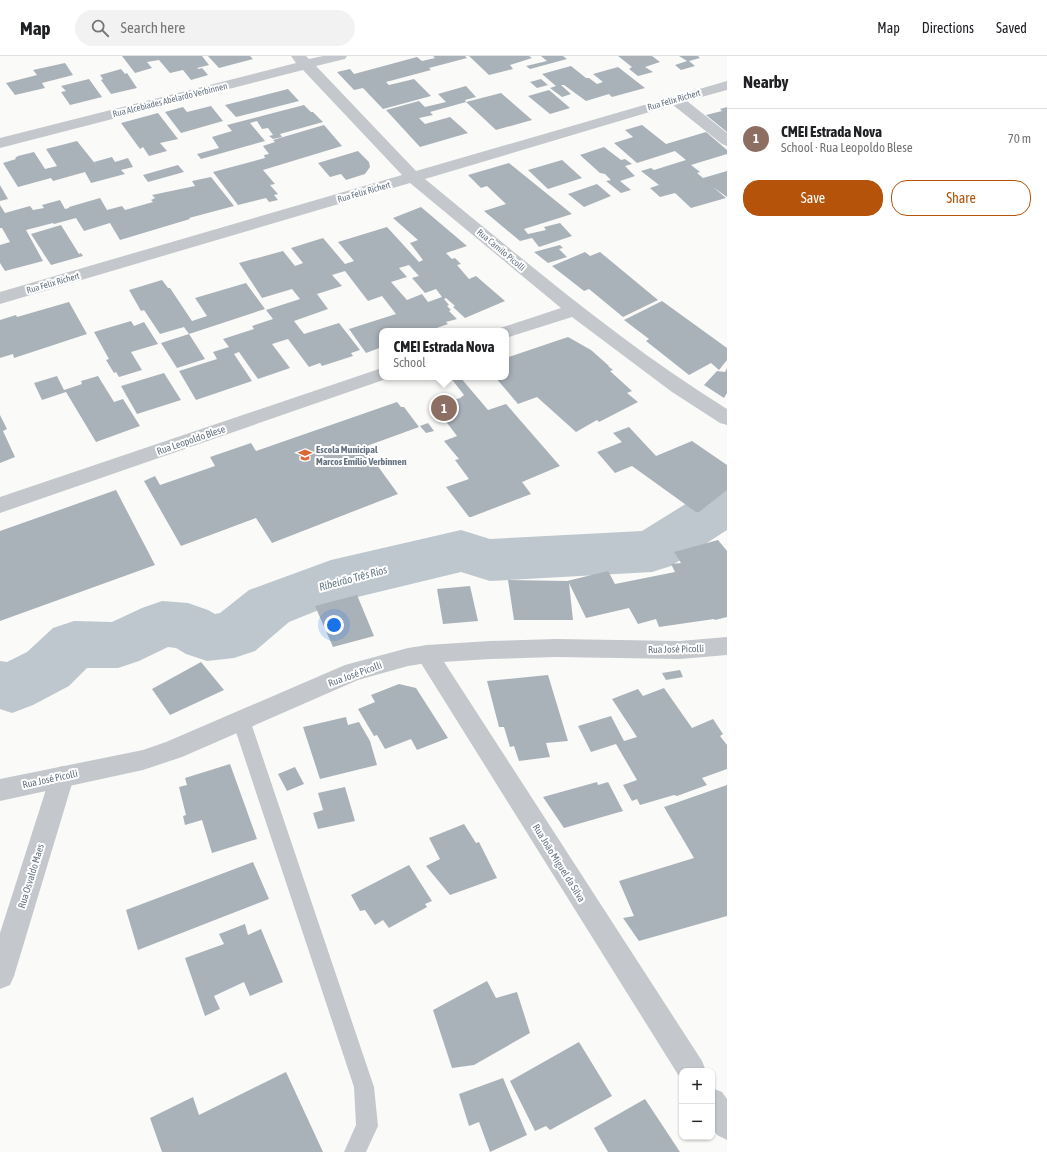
<!DOCTYPE html>
<html lang="en">
<head>
<meta charset="utf-8">
<style>
  body { margin:0; font-family:"Asap Condensed",sans-serif; background:#f2f2f2; color:#202124 }
  .controls { position:absolute; right:12px; bottom:12px; display:grid; overflow:hidden; border-radius:8px; box-shadow:0 1px 3px #0004 }
  .controls button { width:36px; height:36px; display:grid; place-items:center; padding:0; border:0; border-bottom:1px solid #e0e0e0; background:#fff; color:#202124; font:20px sans-serif }
  .you { position:absolute; left:334px; top:569px; width:14px; height:14px; margin:-10px; border:3px solid #fff; border-radius:50%; background:#1a73e8; box-shadow:0 0 0 6px #1a73e833 }
  .badge { display:grid; place-items:center; width:26px; height:26px; border-radius:50%; background:#b45309; color:#fff; font-size:13px; font-weight:700 }
  .pin { position:absolute; translate:-50% -50%; border:2px solid #fff; box-shadow:0 1px 4px #0006 }
  .popup { position:absolute; left:379px; top:272px; width:130px; height:52px; box-sizing:border-box; display:grid; place-content:center; border-radius:8px; background:#fff; filter:drop-shadow(0 1px 3px #0005); font-size:13px; white-space:nowrap; color:#757577 }
  .popup b { font-size:15px; color:#202124 }
  .popup::after { content:''; position:absolute; left:50%; top:100%; margin-left:-8px; border:8px solid transparent; border-top-color:#fff }
  .list { margin:0; padding:0; list-style:none }
  h2 { display:flex; justify-content:space-between; align-items:center; height:52px; margin:0; padding:0 16px; font-size:17px }
  h2 small { font-size:13px; font-weight:400; color:#757577 }
  .list li { display:grid; grid-template-columns:26px 1fr auto; gap:12px; align-items:center; box-sizing:border-box; height:60px; padding:0 16px; border-top:1px solid #e0e0e0 }
  .list b { display:block; font-size:15px; white-space:nowrap }
  .list p { margin:0; font-size:13px; white-space:nowrap; color:#757577 }
  .list em { font-size:13px; font-style:normal; color:#757577 }
  .actions { display:flex; gap:8px; padding:12px 16px }
  .actions a { flex:1; padding:9px 0; border:1px solid #b45309; border-radius:16px; text-align:center; font-size:14px; color:#b45309 }
  .actions .main { background:#b45309; color:#fff }
  .icon { flex:none; width:22px; height:22px; fill:none; stroke:currentColor; stroke-width:2; stroke-linecap:round; stroke-linejoin:round }
  .map { position:relative; flex:none; width:727px; height:1096px; overflow:hidden }
  header { display:flex; align-items:center; gap:24px; box-sizing:border-box; height:56px; padding:0 20px; background:#fff; border-bottom:1px solid #e0e0e0 }
  header strong { font-size:19px }
  nav { display:flex; gap:22px; margin-inline-start:auto; font-size:14px }
  .search { width:280px; height:36px; background:#f2f2f2; display:flex; align-items:center; gap:10px; box-sizing:border-box; padding:0 14px; border-radius:22px; color:#757577; font-size:15px }
  main { display:flex }
  aside { flex:1; background:#fff }
  .map>svg:first-child { display:block }
  .lines { fill:none; stroke-linecap:round; stroke-linejoin:round }
  .river { fill:#bec7cd; fill-rule:evenodd }
  .building { fill:#aab2b9; fill-rule:evenodd }
  .service { fill:#c4c7cb; fill-rule:evenodd }
  .minor { fill:#c4c7cb; fill-rule:evenodd }
  .tertiary { fill:#c4c7cb; fill-rule:evenodd }
  .labels { text-anchor:middle; dominant-baseline:central; stroke-width:4; stroke-linejoin:round; paint-order:stroke }
  .far-street-label { font-size:9px; fill:#667482; stroke:#fff }
  .street-label { font-size:10px; fill:#667482; stroke:#fff }
  .poi-label { font-size:10px; font-weight:bold; fill:#667482; stroke:#fff; text-anchor:start }
  .water-label { font-size:11px; font-style:italic; fill:#677982; stroke:#fff }
</style>
</head>
<body>
<header>
<strong>Map</strong>
<div class="search"><svg class="icon" aria-label="search" viewBox="0 0 24 24"><circle cx="10" cy="10" r="6"/><path d="M15 15l6 6"/></svg>Search here</div>
<nav><a>Map</a><a>Directions</a><a>Saved</a></nav>
</header>
<main>
<div class="map">
<svg width="727" height="1096" viewBox="0 0 727 1096">
  <rect width="100%" height="100%" fill="#fafaf8"/>
  <g class="lines">
    <polygon class="river" points="727,429 727,474 671,510 652,516 490,525 461,516 341,545 289,566 255,595 234,602 207,605 186,598 176,592 168,591 139,605 118,612 87,612 69,630 33,649 12,657 0,653 0,605 7,606 27,596 53,572 74,565 112,566 142,552 162,545 188,547 208,554 215,558 220,557 249,534 331,504 461,474 490,483 642,475 708,434"/>
  </g>
  <g class="building">
    <polygon points="122,0 202,0 209,9 197,12 199,13 202,12 208,19 191,24 183,14 170,17 159,4 147,6 152,12 135,17"/>
    <polygon points="208,0 250,0 253,3 219,12"/>
    <polygon points="433,0 465,0 467,2 429,12 431,14 386,26 389,29 414,23 431,40 383,53 363,32 354,34 337,16 350,13 354,18 417,1 422,5 435,2"/>
    <polygon points="469,0 529,0 532,2 510,9 513,13 489,19"/>
    <polygon points="541,0 563,0 567,3 530,13 526,10 547,5"/>
    <polygon points="618,0 652,0 660,6 645,11 653,16 638,20 629,13 632,11"/>
    <polygon points="679,0 698,0 700,2 689,5 695,10 681,14 675,9 687,5"/>
    <polygon points="65,7 73,19 42,27 45,32 15,39 6,27 37,19 33,14"/>
    <polygon points="571,10 586,22 589,22 597,28 603,26 593,18 618,11 645,32 612,41 609,38 586,45 564,29 561,29 571,38 562,41 550,32 556,30 542,18"/>
    <polygon points="121,13 125,18 127,17 137,32 111,38 101,24 103,23 100,19"/>
    <polygon points="89,23 102,41 70,49 61,36 66,35 61,30"/>
    <polygon points="541,23 548,29 537,32 530,26"/>
    <polygon points="466,30 476,41 465,44 466,46 430,56 433,59 419,62 425,68 450,61 468,77 420,91 386,54 419,45 425,51 446,46 438,38"/>
    <polygon points="288,33 299,45 236,61 225,49"/>
    <polygon points="549,34 570,52 550,58 528,40"/>
    <polygon points="501,37 532,64 496,74 466,46"/>
    <polygon points="304,49 311,56 313,56 323,66 280,78 282,81 273,83 269,80 273,79 268,72 262,73 257,65 250,67 265,85 201,103 197,98 219,92 212,81 232,75 227,69"/>
    <polygon points="211,50 223,65 181,77 165,56 183,51 187,56"/>
    <polygon points="727,51 727,76 706,59 722,55 720,53"/>
    <polygon points="158,57 178,83 160,87 167,95 149,100 143,91 140,93 121,67"/>
    <polygon points="324,69 342,90 263,114 275,128 270,129 278,138 274,139 278,144 269,146 266,142 238,149 213,116 265,102 264,99 269,98 263,90 275,86 273,84"/>
    <polygon points="642,69 666,88 706,76 727,94 727,98 691,109 700,116 697,117 703,122 727,115 727,141 713,131 726,142 691,152 675,137 660,141 650,132 659,129 641,115 651,112 654,114 686,104 675,95 637,107 614,87 633,81 625,74"/>
    <polygon points="77,85 97,110 94,106 112,101 115,106 128,102 133,111 121,114 125,118 91,127 85,116 53,125 51,122 18,131 3,107 16,103 15,102 18,100 34,96 45,113 57,110 46,93"/>
    <polygon points="604,91 621,104 625,103 632,108 625,110 635,120 620,125 631,134 621,137 606,125 611,124 605,118 600,117 580,99"/>
    <polygon points="358,95 369,106 370,111 365,118 346,124 341,118 330,121 318,107"/>
    <polygon points="562,104 582,122 548,133 528,114"/>
    <polygon points="509,107 572,158 524,173 528,178 546,174 544,171 560,167 572,180 539,191 532,182 520,185 484,155 506,148 487,130 481,132 468,119"/>
    <polygon points="178,109 184,116 148,126 143,119"/>
    <polygon points="211,121 234,150 189,162 190,163 120,184 110,167 84,175 76,162 54,168 53,167 26,174 43,205 5,215 0,207 0,189 10,186 2,172 0,172 0,149 5,157 30,150 33,154 44,152 42,149 60,144 65,153 69,152 69,151 100,142 107,154 122,150 125,154 153,146 151,144 155,142 152,139 195,130 192,125"/>
    <polygon points="597,128 611,140 584,151 568,138"/>
    <polygon points="0,129 8,143 0,145"/>
    <path d="M421,151L467,190L446,197L452,203L455,202L461,208L457,209L469,223L476,220L505,245L465,262L453,251L455,250L446,242L444,243L449,249L447,250L451,254L449,255L457,263L446,266L448,268L428,275H382V291L366,297L349,273L396,258L382,240L368,245L345,215L332,219L342,230L317,238L328,253L294,265L304,278L339,267L360,294L351,297L353,300L322,310L320,307L309,311L288,283L272,288L290,312L258,323L239,296L234,298L252,325L196,344L179,315L217,303L213,296L229,291L223,283L254,273L252,270L273,263L266,254L300,243L292,233L262,242L239,207L283,195L295,210L303,207L291,192L323,182L345,208L354,205L338,186L387,171L419,206L423,204L410,187L418,184L393,162ZM409,209L419,220L412,222L425,237L436,233L442,241L428,246L422,238L407,244L391,226L407,221L399,212Z"/>
    <polygon points="61,169 79,198 81,197 83,200 51,209 31,178"/>
    <polygon points="560,189 563,192 559,193 567,201 548,207 534,196"/>
    <polygon points="585,196 590,200 600,196 658,244 623,261 589,233 584,235 552,210"/>
    <polygon points="162,224 168,232 170,232 192,265 207,260 195,242 246,227 265,253 189,278 184,271 160,278 144,254 141,255 129,234"/>
    <polygon points="662,245 727,292 727,304 719,314 711,307 689,319 646,285 649,283 624,264"/>
    <polygon points="69,246 87,278 14,302 13,298 0,302 0,264 16,259 17,261"/>
    <polygon points="131,265 134,270 144,266 158,288 131,296 142,314 119,321 116,316 114,317 106,304 109,303 94,276"/>
    <polygon points="189,278 205,303 177,312 161,287"/>
    <polygon points="568,281 591,294 609,310 608,310 613,314 610,315 632,335 627,337 638,346 599,366 597,364 576,376 537,341 518,348 495,321 506,321 506,302"/>
    <polygon points="727,312 727,337 724,342 704,329 717,315 725,316"/>
    <polygon points="164,317 181,344 137,358 121,330"/>
    <polygon points="57,320 64,334 82,328 81,325 98,320 114,346 123,343 140,370 96,386 66,336 42,344 34,327"/>
    <polygon points="450,321 460,321 488,354 506,348 560,410 522,426 531,438 471,461 469,461 446,431 469,423 455,404 459,403 444,385 457,380 435,351 460,342 464,339"/>
    <polygon points="397,346 401,351 404,351 419,371 364,391 398,438 272,487 256,462 181,490 144,425 155,420 160,429 215,410 210,401 251,387 256,395"/>
    <polygon points="0,359 7,373 3,375 15,401 0,407"/>
    <polygon points="428,367 434,375 426,377 420,370"/>
    <polygon points="629,371 656,400 692,385 727,409 727,434 699,456 696,456 632,410 615,417 597,396 622,386 613,377"/>
    <polygon points="116,434 155,509 0,565 0,475"/>
    <polygon points="718,484 727,495 727,561 715,564 714,563 659,571 656,563 638,568 629,552 586,562 569,527 573,564 514,564 508,524 567,525 608,515 615,528 675,516 671,508 681,507 674,496"/>
    <polygon points="470,530 478,565 443,568 437,533"/>
    <polygon points="357,539 374,580 333,591 315,550"/>
    <polygon points="201,606 224,634 170,659 152,633"/>
    <polygon points="680,614 683,621 666,624 662,617"/>
    <polygon points="548,619 568,685 546,687 550,701 519,705 514,690 510,691 504,671 499,671 487,625"/>
    <polygon points="399,628 416,632 448,682 417,694 411,683 385,693 377,679 374,680 358,653 375,646 371,639"/>
    <polygon points="664,632 692,672 713,663 723,678 720,680 727,689 727,713 702,722 707,729 677,740 674,739 640,749 637,743 632,745 623,729 637,724 616,688 591,696 578,670 611,660 624,685 637,681 612,643 638,633 643,640"/>
    <polygon points="346,661 348,669 359,666 370,685 377,709 320,723 303,671"/>
    <polygon points="230,708 257,783 212,797 202,764 185,769 183,760 186,759 179,731 187,729 185,722"/>
    <polygon points="295,711 304,728 287,735 278,718"/>
    <polygon points="597,726 598,729 608,726 623,755 564,772 543,741"/>
    <polygon points="727,729 727,860 639,885 623,862 634,860 619,825 694,802 664,751"/>
    <polygon points="345,731 355,765 318,773 313,757 323,754 318,737"/>
    <polygon points="464,768 476,787 479,786 497,822 450,839 426,810 440,803 429,782"/>
    <polygon points="253,806 269,843 138,894 126,854"/>
    <polygon points="409,809 432,845 425,848 427,851 389,872 383,864 375,869 365,854 360,855 351,839"/>
    <polygon points="245,868 248,879 261,873 283,926 250,940 244,926 214,940 220,953 205,960 185,902 224,888 219,878"/>
    <polygon points="487,925 496,942 517,936 530,977 474,1009 452,1012 433,954"/>
    <polygon points="579,986 612,1040 550,1074 546,1070 535,1075 510,1025"/>
    <polygon points="286,1016 323,1096 162,1096 150,1062 193,1041 199,1059"/>
    <polygon points="503,1022 527,1079 490,1096 479,1066 469,1070 459,1038"/>
    <polygon points="645,1043 680,1096 608,1096 594,1072"/>
  </g>
  <g class="lines">
    <polygon class="service" points="241,657 247,659 250,664 374,1031 378,1070 366,1096 344,1096 356,1069 354,1031 232,664 235,659"/>
    <g class="minor">
      <path d="M291,0H306L309,3L323,0H347L345,3L316,10L416,115L727,25V34L687,45L727,77V90L722,88L673,49L425,123C523,203 619,286 727,353V369L720,367L672,336L572,261L506,282V275H498L500,272L561,252L410,127L0,248V236L402,119L303,14L0,92V82L296,7Z"/>
      <polygon points="382,312 382,321 390,321 389,322 0,457 0,441"/>
      <polygon points="427,589 435,592 702,1005 706,1015 682,1015 682,1025 419,604 416,598 419,592"/>
      <polygon points="62,710 71,714 74,721 14,920 10,929 0,933 0,877 50,721 53,714"/>
      <polygon points="712,1032 722,1036 727,1043 727,1084 717,1079 712,1072"/>
    </g>
    <polygon class="tertiary" points="727,581 727,599 680,603 556,601 490,603 427,607 408,610 358,624 182,701 143,714 0,745 0,723 143,694 166,686 345,609 408,592 427,589 490,585 556,583 680,585"/>
  </g>
  <defs>
    <g id="school-bare" transform="scale(1.08)"><path d="M0-5L7-2L0 1L-7-2ZM-4 1L0 2.5L4 1V4Q0 6-4 4Z" fill="#dc6836" stroke="#fff" stroke-width="2.5" paint-order="stroke"/></g>
  </defs>
  <g fill-rule="evenodd">
    <use href="#school-bare" x="305" y="399"/>
  </g>
  <g class="labels">
    <g class="far-street-label">
      <text transform="translate(170 44) rotate(-14)">Rua Alcebiades Abelardo Verbinnen</text>
      <text transform="translate(674 44) rotate(-16)">Rua Felix Richert</text>
      <text transform="translate(364 136) rotate(-16)">Rua Felix Richert</text>
      <text transform="translate(501 194) rotate(40)">Rua Camilo Picolli</text>
      <text transform="translate(53 227) rotate(-16)">Rua Felix Richert</text>
    </g>
    <g class="street-label">
      <text transform="translate(191 384) rotate(-19)">Rua Leopoldo Blese</text>
      <text transform="translate(676 593) rotate(-1)">Rua José Picolli</text>
      <text transform="translate(355 618) rotate(-20)">Rua José Picolli</text>
      <text transform="translate(50 723) rotate(-12)">Rua José Picolli</text>
      <text transform="translate(559 807) rotate(58)">Rua João Miguel da Silva</text>
      <text transform="translate(31 820) rotate(-73)">Rua Osvaldo Maes</text>
    </g>
    <g class="poi-label">
      <text x="316" y="393">Escola Municipal<tspan x="316" dy="12">Marcos Emílio Verbinnen</tspan></text>
    </g>
    <g class="water-label">
      <text transform="translate(353 522) rotate(-15)">Ribeirão Três Rios</text>
    </g>
  </g>
</svg>
<div class="controls">
<button>+</button>
<button>−</button>
</div>
<div class="you"></div>
<div class="pin badge" style="left:444px;top:352px;background:#8d6e63">1</div>
<div class="popup"><b>CMEI Estrada Nova</b>School</div>
</div>
<aside>
<h2>Nearby<small></small></h2>
<ul class="list">
<li><span class="badge" style="background:#8d6e63">1</span><div><b>CMEI Estrada Nova</b><p>School · Rua Leopoldo Blese</p></div><em>70 m</em></li>
</ul>
<div class="actions"><a class="main">Save</a><a>Share</a></div>
</aside>
</main>
</body>
</html>
